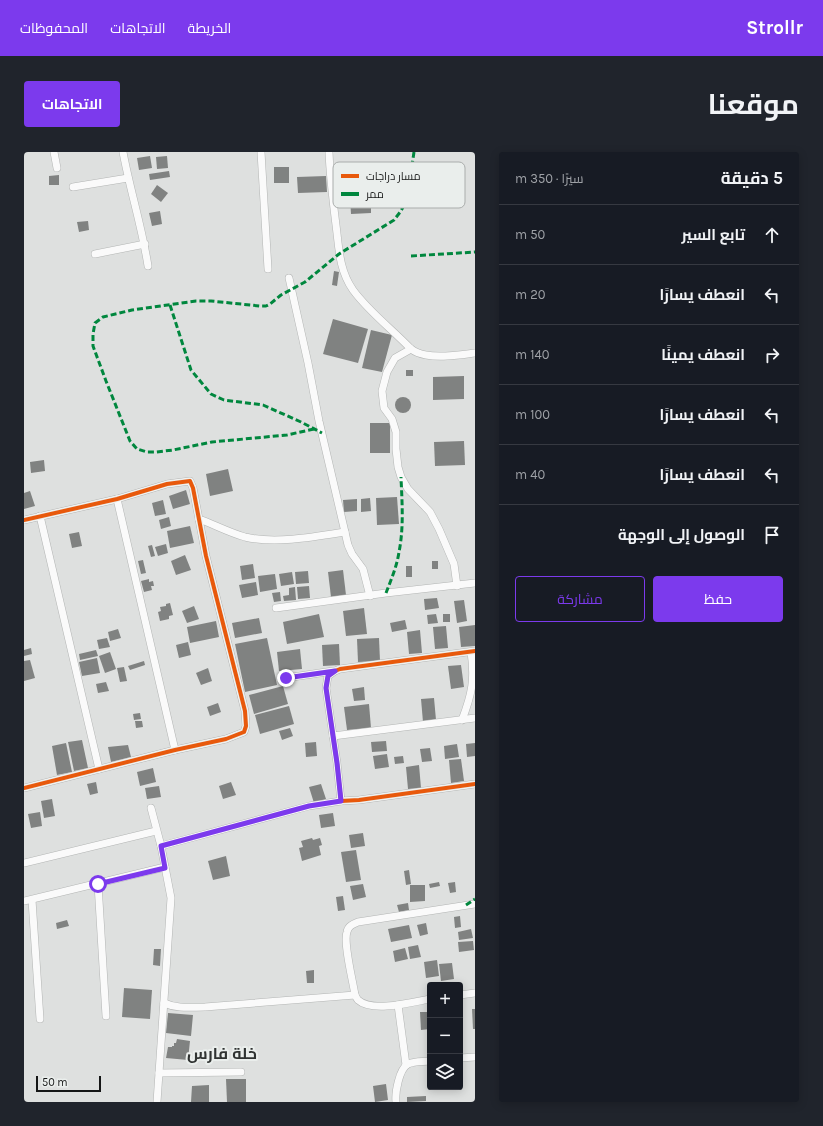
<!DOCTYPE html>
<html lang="ar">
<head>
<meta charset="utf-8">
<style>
  body { margin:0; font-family:Karla,Cairo,sans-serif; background:#20242c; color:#f1f3f6; direction:rtl }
  .controls { position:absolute; right:12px; bottom:12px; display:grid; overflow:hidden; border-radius:4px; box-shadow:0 2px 10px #0003 }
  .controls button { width:36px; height:36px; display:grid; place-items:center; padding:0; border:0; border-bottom:1px solid #363941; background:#171b24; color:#f1f3f6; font:20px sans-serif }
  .scale { position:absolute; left:12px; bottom:10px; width:65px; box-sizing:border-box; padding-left:4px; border:2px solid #151616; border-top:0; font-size:11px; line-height:14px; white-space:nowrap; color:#151616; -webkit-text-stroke:3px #eaeeec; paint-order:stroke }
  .stop { position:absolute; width:12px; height:12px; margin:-9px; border:3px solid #7c3aed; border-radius:50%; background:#fff }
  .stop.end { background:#7c3aed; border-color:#fff; box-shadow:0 1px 4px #0008 }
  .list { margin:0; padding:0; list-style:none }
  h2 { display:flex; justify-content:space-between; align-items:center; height:52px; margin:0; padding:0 16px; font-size:17px }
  h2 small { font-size:13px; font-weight:400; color:#9ea1a6 }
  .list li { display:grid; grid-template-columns:26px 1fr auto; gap:12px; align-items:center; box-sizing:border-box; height:60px; padding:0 16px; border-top:1px solid #363941 }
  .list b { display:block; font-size:15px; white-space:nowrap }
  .list em { font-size:13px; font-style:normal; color:#9ea1a6 }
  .actions { display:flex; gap:8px; padding:12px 16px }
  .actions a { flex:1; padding:9px 0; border:1px solid #7c3aed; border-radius:4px; text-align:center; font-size:14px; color:#7c3aed }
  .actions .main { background:#7c3aed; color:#fff }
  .icon { flex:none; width:22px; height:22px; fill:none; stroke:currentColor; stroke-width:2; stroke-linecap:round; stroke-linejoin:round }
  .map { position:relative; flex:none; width:451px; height:950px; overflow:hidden; direction:ltr; border-radius:4px }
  header { display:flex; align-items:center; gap:24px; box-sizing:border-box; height:56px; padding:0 20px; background:#7c3aed; color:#fff }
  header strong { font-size:19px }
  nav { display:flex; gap:22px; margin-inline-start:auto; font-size:14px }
  .intro { display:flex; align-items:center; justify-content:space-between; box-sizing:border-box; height:96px; padding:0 24px }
  h1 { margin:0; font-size:28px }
  .button { padding:10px 18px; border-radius:4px; background:#7c3aed; color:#fff; font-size:14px; font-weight:700 }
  main { display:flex; gap:24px; padding:0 24px }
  aside { flex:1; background:#171b24; border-radius:4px; box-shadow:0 2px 10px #0003 }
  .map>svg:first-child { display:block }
  .building { fill:#808281 }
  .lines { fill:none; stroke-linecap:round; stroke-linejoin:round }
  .street-casing { stroke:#b3b5b4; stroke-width:8 }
  .street { stroke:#fafafa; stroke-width:7 }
  .quiet { stroke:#00873e; stroke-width:3; stroke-dasharray:6 3; stroke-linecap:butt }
  .cycleway-casing { stroke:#eaeeec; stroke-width:6 }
  .cycleway { stroke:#e8590c; stroke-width:4 }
  .route { stroke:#7c3aed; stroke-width:5 }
  .labels { text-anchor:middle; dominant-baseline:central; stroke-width:4; stroke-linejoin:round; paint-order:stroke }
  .district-label { font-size:16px; font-weight:bold; fill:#303332; stroke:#eaeeec }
  .key { fill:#eaeeec; stroke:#aaadac; stroke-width:1 }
  .key-label { font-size:11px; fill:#151616 }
</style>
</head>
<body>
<header>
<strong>Strollr</strong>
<nav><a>الخريطة</a><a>الاتجاهات</a><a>المحفوظات</a></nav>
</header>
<div class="intro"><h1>موقعنا</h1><a class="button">الاتجاهات</a></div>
<main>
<aside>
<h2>5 دقيقة<small>سيرًا · 350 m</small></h2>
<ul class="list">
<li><svg class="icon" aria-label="ahead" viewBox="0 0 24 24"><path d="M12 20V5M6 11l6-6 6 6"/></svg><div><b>تابع السير</b></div><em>50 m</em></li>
<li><svg class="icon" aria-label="left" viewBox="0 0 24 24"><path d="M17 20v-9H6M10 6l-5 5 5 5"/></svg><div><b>انعطف يسارًا</b></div><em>20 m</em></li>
<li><svg class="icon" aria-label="right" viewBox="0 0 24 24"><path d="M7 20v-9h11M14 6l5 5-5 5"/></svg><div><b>انعطف يمينًا</b></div><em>140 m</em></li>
<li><svg class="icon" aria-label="left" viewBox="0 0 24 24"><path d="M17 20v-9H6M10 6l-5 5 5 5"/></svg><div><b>انعطف يسارًا</b></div><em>100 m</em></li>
<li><svg class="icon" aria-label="left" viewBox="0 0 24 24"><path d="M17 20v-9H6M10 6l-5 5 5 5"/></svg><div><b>انعطف يسارًا</b></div><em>40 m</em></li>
<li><svg class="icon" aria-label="arrive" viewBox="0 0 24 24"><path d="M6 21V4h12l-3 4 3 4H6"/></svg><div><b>الوصول إلى الوجهة</b></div></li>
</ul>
<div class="actions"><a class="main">حفظ</a><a>مشاركة</a></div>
</aside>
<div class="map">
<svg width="451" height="950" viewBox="0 0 451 950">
  <rect width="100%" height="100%" fill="#dee0df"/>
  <g class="building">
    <polygon points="126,4 128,16 115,18 113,6"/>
    <polygon points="143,4 144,16 133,17 132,5"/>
    <rect x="250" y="15" width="15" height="16"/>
    <polygon points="145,19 146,25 126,28 125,22"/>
    <polygon points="35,23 35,33 25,33 25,24"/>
    <polygon points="302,24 303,40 274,41 273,25"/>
    <polygon points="133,33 144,41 137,50 127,42"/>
    <polygon points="347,44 347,61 327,62 326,45"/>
    <polygon points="136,59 138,72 128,74 125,61"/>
    <polygon points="64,69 65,78 55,80 53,70"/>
    <polygon points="310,119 315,120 313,134 308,133"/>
    <polygon points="309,167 344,177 334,211 299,202"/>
    <polygon points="347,178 368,183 358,220 338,216"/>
    <rect x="382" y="218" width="7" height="6"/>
    <polygon points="440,224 440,247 409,248 409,225"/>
    <circle cx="379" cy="253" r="8"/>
    <rect x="346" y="271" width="20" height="30"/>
    <polygon points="440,289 441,313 411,314 410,290"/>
    <polygon points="20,308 21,319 7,321 6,310"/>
    <polygon points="204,317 209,339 186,344 182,322"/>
    <polygon points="162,338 166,352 149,357 145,344"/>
    <polygon points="6,339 11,354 0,357 0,341"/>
    <polygon points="373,345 375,372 353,373 352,346"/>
    <polygon points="346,346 347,359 337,360 337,347"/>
    <polygon points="333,347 333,359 320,360 319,348"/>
    <polygon points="139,348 142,362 131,364 128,351"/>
    <polygon points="145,365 147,374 137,377 135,368"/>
    <polygon points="166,374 170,391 146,396 143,379"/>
    <polygon points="55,380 58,394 48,396 45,382"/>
    <polygon points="142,392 144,401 134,404 131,395"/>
    <polygon points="128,393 131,404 127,405 124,394"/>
    <polygon points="161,403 167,418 152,423 147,409"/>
    <polygon points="119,408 122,421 117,422 114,409"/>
    <rect x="408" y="409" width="6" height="8"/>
    <polygon points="229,412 231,426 218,428 216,414"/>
    <rect x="382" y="414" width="6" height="11"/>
    <polygon points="319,418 322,443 307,445 304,420"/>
    <polygon points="284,419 285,431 272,432 271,420"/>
    <polygon points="268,420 270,432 257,434 255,422"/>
    <polygon points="251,422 253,437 236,440 234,424"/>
    <polygon points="125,427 125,430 129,429 130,434 127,434 128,438 120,440 117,429"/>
    <polygon points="232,430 234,443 218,446 215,433"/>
    <polygon points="285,434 286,446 274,447 273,435"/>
    <polygon points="271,435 272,448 260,449 259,444 265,443 265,436"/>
    <polygon points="256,440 257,449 250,450 248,441"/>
    <polygon points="413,446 415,456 401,458 400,447"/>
    <polygon points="440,448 443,469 433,471 430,449"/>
    <polygon points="146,451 149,463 145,464 145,467 136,469 134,460 137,459 136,455 142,454 142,452"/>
    <polygon points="170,454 175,467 163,471 158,459"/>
    <polygon points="340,456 343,482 322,484 319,459"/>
    <polygon points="295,462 300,485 263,492 259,470"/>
    <polygon points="412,462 414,471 404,472 403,463"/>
    <rect x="419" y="462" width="7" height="8"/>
    <polygon points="235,466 238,481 211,486 208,471"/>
    <polygon points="381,468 383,477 368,480 366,471"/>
    <polygon points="192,469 195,485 166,491 163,475"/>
    <polygon points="451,473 451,494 437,495 435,475"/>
    <polygon points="422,474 424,496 411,497 409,475"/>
    <polygon points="94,477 97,486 86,489 84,480"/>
    <polygon points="396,478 398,501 385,502 383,480"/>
    <polygon points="83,486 86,495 75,497 73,488"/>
    <polygon points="243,486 253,533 221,540 211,492"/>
    <polygon points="355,486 356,509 334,510 333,487"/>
    <polygon points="164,490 167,503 155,506 152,493"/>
    <polygon points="315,492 316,513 299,514 298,493"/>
    <polygon points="7,496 8,502 0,504 0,498"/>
    <polygon points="276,497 278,517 255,519 253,500"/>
    <polygon points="72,498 74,504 56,508 55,502"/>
    <polygon points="86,500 92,517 81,521 75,504"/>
    <polygon points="73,506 76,521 58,524 55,510"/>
    <polygon points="6,508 11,526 0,529 0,509"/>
    <polygon points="120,509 121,513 106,518 104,514"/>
    <polygon points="437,513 440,535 427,537 424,514"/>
    <polygon points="100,515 103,529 96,530 93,516"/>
    <polygon points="184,516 188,529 177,533 172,521"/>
    <polygon points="82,530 85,539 74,541 72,532"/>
    <polygon points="259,534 264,552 230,562 225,543"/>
    <polygon points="340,535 341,548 330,549 328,537"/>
    <polygon points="410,546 412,568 399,570 397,547"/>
    <polygon points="194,551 197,560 186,564 183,555"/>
    <polygon points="345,552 347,576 323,578 320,555"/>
    <polygon points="265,554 270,572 236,582 231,563"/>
    <polygon points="116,561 117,567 110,568 109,562"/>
    <polygon points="111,569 118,569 119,575 112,576"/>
    <polygon points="266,576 269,584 258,588 255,579"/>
    <polygon points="58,588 64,616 50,619 44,590"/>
    <polygon points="362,589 363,599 348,600 347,590"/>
    <polygon points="292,590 293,604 282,605 281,591"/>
    <polygon points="42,591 48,620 33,623 28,594"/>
    <polygon points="451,591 451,604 443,605 442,592"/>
    <polygon points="433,592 435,605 421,607 420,594"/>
    <polygon points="104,593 107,605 87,610 84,595"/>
    <polygon points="406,596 408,609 398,610 396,597"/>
    <polygon points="363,602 365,615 351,617 349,604"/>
    <polygon points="379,604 380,611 371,612 370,605"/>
    <polygon points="437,607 440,629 427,631 425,608"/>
    <polygon points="395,613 397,636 384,637 382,615"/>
    <polygon points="129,616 132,630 116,634 113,620"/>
    <polygon points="72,630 74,641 66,643 63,632"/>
    <polygon points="207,630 212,643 199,647 195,634"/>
    <polygon points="297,632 302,647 290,651 285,635"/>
    <polygon points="135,634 137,645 123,647 121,636"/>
    <polygon points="28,647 31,664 20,666 17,649"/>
    <polygon points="16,660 18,674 7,676 4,662"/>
    <polygon points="309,661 311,674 297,676 295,663"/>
    <polygon points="339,681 341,694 327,696 325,683"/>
    <polygon points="288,686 289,688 296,686 298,693 295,694 297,703 278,709 275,696 279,695 277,689"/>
    <polygon points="332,698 337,728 322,730 317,700"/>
    <polygon points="202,704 206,724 189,728 184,709"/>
    <polygon points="385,718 387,732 382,733 380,719"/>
    <polygon points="415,730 416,734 406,736 405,732"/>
    <polygon points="431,730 432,740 426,741 424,731"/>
    <polygon points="339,732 342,745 329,748 326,734"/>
    <polygon points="386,733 401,733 401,749 386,750"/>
    <polygon points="319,744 321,758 314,759 312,745"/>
    <polygon points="384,751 385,758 375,760 373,753"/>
    <polygon points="436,764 437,775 431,776 430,765"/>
    <polygon points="43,768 45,774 33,777 32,771"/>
    <polygon points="402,771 404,782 396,784 393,773"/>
    <polygon points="385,773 388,786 367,790 364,777"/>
    <polygon points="447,777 449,786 435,788 434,780"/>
    <polygon points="449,789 450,798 435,800 434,790"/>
    <polygon points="394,793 397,805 386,807 384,795"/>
    <polygon points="381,796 384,807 371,810 369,799"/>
    <polygon points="130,797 137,797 136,814 129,813"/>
    <polygon points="413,808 415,824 402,826 400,810"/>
    <polygon points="428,811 430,827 417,829 415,812"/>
    <polygon points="290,818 290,831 283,831 282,819"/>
    <polygon points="100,836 128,838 126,867 98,865"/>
    <polygon points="448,857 451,857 451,877 449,877"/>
    <polygon points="396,860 406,860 406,877 397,878"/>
    <polygon points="144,861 169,863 167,884 142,881"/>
    <polygon points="153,887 166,889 164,908 142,906 144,895 148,895 148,894 150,894 150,891 152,891"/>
    <polygon points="202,927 222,927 222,950 203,950"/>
    <polygon points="362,932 364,948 351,950 349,934"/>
    <polygon points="185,933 185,950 167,950 168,934"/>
    <polygon points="402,944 402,949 383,950 383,945"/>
  </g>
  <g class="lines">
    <g class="street-casing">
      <g id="street">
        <polyline points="30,0 33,16"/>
        <path d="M99,0C106,38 118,75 124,114"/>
        <polyline points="237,0 244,117"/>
        <path d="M305,0C306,25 309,49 312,73C315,96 315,118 329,138C345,160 368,177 387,197C391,200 396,202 402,203C417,206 435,203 451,201"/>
        <polyline points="49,35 104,26"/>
        <polyline points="71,102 121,92"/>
        <polyline points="265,126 284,211 295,269 324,393 328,402 339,417 346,444"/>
        <polyline points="387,197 371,206 363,220 358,239 360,256 368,267 372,280 372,297 374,315 377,325 384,337 406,360 415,377 430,412 433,434"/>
        <polyline points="93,347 151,598"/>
        <polyline points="16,364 75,617"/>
        <path d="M175,367C189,372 206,381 221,385C251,392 290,385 321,380"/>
        <polyline points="0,368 93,347 143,332 166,329 169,336 182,404 221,559 222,574 220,580 202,587 151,598 0,636"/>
        <polyline points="252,456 362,441 451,431"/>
        <polyline points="451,499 316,517 311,519 304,524 302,536 313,611 317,649 335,648 451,632"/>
        <polyline points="262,526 309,519"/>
        <path d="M438,568C448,542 451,527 447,500"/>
        <polyline points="309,584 451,566"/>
        <polyline points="127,656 137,694 147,746 133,950"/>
        <polyline points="137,694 285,654 317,649"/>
        <polyline points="0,711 132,679"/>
        <polyline points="74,732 82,864"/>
        <polyline points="8,748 16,867"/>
        <polyline points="0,749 141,715"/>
        <polyline points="436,843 451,841"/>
        <path d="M406,847C389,850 348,861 334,848C333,847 332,845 331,843C329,830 319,790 323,780C324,774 329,772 334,770L451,752"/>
        <path d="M140,851C153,857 167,855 181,855L331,843"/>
        <polyline points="374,853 382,913"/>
        <polyline points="436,906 451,905"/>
        <polyline points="135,921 217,920"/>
        <path d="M372,950C371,941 375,917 384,912C391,909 399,910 406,909"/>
      </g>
    </g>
    <use href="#street" class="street"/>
    <g class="quiet">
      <polyline points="387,104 451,100"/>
      <polyline points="146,153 167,218 187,242 200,248 239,253 277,270 298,281"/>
      <polyline points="290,277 263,283 188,290 149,298 132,300 123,300 113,297 106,289 82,229 69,194 69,182 71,171 79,165 108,158 172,149 187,149 236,154 242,154 246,152 257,143 281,130 315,102 370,68 377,59 383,47 390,0"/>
      <path d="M362,441C367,428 373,414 375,400C380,375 378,350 377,325"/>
      <polyline points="442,753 451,747"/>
    </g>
    <g class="cycleway-casing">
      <g id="cycleway">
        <polyline points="0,368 93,347 143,332 166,329 169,336 182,404 221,559 222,574 220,580 202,587 151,598 0,636"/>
        <polyline points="451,499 316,517 311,519 304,524 302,536 313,611 317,649 335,648 451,632"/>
      </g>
    </g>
    <use href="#cycleway" class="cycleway"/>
  </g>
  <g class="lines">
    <polyline class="route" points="74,732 141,716 137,694 285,654 317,649 313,611 302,536 304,524 311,519 262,526"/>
  </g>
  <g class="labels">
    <g class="district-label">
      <text x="198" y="901">خلة فارس</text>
    </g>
  </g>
  <rect x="309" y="10" width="132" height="46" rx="6" class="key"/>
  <rect x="317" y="22" width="18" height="4" fill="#e8590c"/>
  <rect x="317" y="40" width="18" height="4" fill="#00873e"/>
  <g class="key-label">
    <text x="342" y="28">مسار دراجات</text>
    <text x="342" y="46">ممر</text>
  </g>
</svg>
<div class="controls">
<button>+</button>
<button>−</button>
<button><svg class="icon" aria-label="layers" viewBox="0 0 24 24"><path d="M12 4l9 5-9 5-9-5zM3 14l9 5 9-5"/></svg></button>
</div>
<div class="scale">50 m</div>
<div class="stop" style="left:74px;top:732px"></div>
<div class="stop end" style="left:262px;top:526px"></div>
</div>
</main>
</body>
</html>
